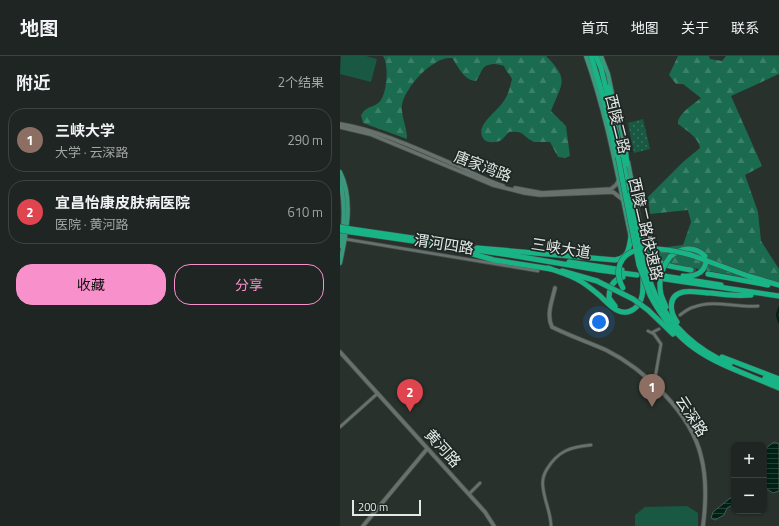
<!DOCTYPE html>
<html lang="zh">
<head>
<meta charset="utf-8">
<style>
  body { margin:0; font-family:"Titillium Web","Noto Sans SC",sans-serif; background:#272d2a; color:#f1f3f6 }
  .controls { position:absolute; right:12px; bottom:12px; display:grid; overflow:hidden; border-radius:8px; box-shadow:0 1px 3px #0004 }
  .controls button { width:36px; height:36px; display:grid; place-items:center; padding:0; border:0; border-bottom:1px solid #3c4240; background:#1f2522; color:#f1f3f6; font:20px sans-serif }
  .scale { position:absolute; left:12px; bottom:10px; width:69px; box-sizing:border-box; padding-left:4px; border:2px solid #e3e9e6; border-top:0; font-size:11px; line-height:14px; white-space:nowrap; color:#e3e9e6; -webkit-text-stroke:3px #1f2724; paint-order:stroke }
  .you { position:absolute; left:259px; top:266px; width:14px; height:14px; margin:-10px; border:3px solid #fff; border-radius:50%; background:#1a73e8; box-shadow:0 0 0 6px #1a73e833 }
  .badge { display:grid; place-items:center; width:26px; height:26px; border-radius:50%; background:#f890cb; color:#fff; font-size:13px; font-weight:700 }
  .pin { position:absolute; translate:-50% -33px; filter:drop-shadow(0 1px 2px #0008) }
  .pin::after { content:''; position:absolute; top:21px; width:14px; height:12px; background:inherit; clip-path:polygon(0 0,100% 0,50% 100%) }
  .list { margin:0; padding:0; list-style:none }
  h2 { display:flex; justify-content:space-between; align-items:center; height:52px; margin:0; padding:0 16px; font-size:17px }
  h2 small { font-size:13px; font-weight:400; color:#a1a5a5 }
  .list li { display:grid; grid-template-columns:26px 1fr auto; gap:12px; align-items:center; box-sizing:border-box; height:64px; margin:0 8px 8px; padding:0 8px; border:1px solid #3c4240; border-radius:16px }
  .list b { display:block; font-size:15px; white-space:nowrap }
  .list p { margin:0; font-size:13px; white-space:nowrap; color:#a1a5a5 }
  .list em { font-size:13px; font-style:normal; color:#a1a5a5 }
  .actions { display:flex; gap:8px; padding:12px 16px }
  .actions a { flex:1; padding:9px 0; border:1px solid #f890cb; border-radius:16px; text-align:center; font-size:14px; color:#f890cb }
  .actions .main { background:#f890cb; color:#111 }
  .map { position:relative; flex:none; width:439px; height:470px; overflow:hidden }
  header { display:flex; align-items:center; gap:24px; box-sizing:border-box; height:56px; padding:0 20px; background:#1f2522; border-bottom:1px solid #3c4240 }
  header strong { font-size:19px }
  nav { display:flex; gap:22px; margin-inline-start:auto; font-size:14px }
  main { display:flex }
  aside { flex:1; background:#1f2522 }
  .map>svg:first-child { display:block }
  .grass { fill:url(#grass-dots) }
  .forest { fill:url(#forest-firs) }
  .pitch { fill:#195943 }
  .water { fill:url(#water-rules); stroke:#455d54 }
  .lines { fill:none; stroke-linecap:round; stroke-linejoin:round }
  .canal { stroke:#012116; stroke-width:2.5 }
  .highway-tunnel { stroke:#454d49; stroke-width:5; stroke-dasharray:5 2.5; stroke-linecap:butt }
  .street-casing { stroke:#484f4c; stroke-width:4 }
  .secondary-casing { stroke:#484f4c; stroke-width:5 }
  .primary-casing { stroke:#484f4c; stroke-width:5.5 }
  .highway-casing { stroke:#484f4c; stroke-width:6 }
  .street { stroke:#68726d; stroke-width:2.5 }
  .secondary { stroke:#68726d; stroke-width:3.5 }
  .primary { stroke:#389a7c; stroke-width:4 }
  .highway { stroke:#18b486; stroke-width:5 }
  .highway-bridge-casing { stroke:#484f4c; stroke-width:6; stroke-linecap:butt }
  .highway-bridge { stroke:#18b486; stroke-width:5 }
  .labels { text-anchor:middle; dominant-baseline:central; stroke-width:3.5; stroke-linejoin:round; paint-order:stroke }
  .street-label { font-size:15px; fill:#e3e9e6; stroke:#1f2724 }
</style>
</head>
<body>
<header>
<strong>地图</strong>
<nav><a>首页</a><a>地图</a><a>关于</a><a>联系</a></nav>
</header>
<main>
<aside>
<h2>附近<small>2个结果</small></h2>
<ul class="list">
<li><span class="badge" style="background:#8d6e63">1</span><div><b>三峡大学</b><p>大学 · 云深路</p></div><em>290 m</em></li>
<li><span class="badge" style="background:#e0444e">2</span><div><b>宜昌怡康皮肤病医院</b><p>医院 · 黄河路</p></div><em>610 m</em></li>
</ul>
<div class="actions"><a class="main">收藏</a><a>分享</a></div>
</aside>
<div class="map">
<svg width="439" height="470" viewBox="0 0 439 470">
  <defs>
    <pattern id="grass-dots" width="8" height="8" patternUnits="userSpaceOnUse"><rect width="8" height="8" fill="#195943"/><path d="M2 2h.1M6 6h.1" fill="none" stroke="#3a715e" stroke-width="1.8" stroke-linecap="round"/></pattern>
    <pattern id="forest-firs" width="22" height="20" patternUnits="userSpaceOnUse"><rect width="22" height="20" fill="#1a6b50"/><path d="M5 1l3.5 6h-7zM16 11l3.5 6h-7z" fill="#3b8069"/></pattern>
    <pattern id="water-rules" width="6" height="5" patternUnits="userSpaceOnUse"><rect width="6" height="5" fill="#012116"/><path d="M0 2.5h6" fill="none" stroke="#264138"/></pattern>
  </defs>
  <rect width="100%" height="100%" fill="#29312d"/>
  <polygon class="grass" points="303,63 310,93 294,97 288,67"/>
  <g class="forest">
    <path d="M43,0H206C230,24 222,27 211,55L226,70L230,100L225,102L218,101L210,86H194C181,80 186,75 169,76C164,81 162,86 154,86C150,87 145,86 143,82C135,69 157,56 163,46C168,40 170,31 172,23C170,18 166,16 164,10C161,9 158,8 154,8C140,9 143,16 136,25C124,25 118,10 112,2C93,0 65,31 62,49C61,61 67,71 67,83L23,67L21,59C23,57 23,55 25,54C30,50 37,50 41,44C47,35 49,9 43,0Z"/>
    <path d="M338,0H369L370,3L382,5L386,0H439V18L391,40L422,110L405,119L418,156L421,185L439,213V227L400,221L333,208L319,205L312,196L311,193L343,189L351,166L348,154L310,158L308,141L343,106L360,92C359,82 346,74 338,68C337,58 354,48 361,42L343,28H336L329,19Z"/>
  </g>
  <g class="pitch">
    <polygon points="1,0 26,0 37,3 31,26 0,18"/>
    <polygon points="347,450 358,457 358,470 295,470 295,459 305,451"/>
  </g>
  <g class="water">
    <polygon points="435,386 439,388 439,435 433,437 424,431 424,394 431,388"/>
    <polygon points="394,439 394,448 387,452 384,459 375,464 371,462 373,456"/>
  </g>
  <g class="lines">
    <polyline class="canal" points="439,252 437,259 439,266"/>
    <polyline class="highway-tunnel" points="351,214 368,218"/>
    <g class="street-casing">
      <g id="street">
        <polyline points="5,183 198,215"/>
        <path d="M340,259C344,256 349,252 354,251C373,243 397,252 418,250"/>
        <polyline points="308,275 314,278 321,288 314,328"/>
        <polyline points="313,276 319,273"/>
        <polyline points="0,371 38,337"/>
        <polyline points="129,438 140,427"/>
        <path d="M211,470C211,457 204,444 203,431C202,425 204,418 207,413C218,395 230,391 251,389"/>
      </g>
    </g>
    <g class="secondary-casing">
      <g id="secondary">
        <path d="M0,68C38,74 80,94 115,109C131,116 147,125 163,130"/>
        <polyline points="0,71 30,78 153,129 185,137 200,139 273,136 282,143"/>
        <polyline points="175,132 202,137 271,133 276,129 279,124"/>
        <path d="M215,232C212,245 206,259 212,271C230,280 248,286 266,294C304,313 351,357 361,400C367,423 366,447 363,470"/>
        <polyline points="0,296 145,456 154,470"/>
        <polyline points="23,470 87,393"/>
      </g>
    </g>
    <g class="primary-casing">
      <g id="primary">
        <path d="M246,0C267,59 278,121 291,182"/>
        <polyline points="261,0 268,18 272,37"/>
        <polyline points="274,44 286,94"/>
        <polyline points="288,106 303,184"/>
        <path d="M0,116C14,144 6,179 0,207"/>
        <path d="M0,124C5,146 5,168 0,190"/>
      </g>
    </g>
    <g class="highway-casing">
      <g id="highway">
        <polyline points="251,0 263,40 278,101"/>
        <polyline points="256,0 261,12 272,57 290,138"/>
        <polyline points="268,31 274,46"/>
        <polyline points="285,91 287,108"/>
        <polyline points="11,173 120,189"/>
        <polyline points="11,176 170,199 259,214 297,219"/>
        <path d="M306,191C316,211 331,210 351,214"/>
        <path d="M137,192L275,204C289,202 289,192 291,180"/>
        <polyline points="126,196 154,204 211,213"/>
        <polyline points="302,198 303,184"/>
        <polyline points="351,199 408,220 439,229"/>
        <path d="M330,201C340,192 354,189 365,200"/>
        <polyline points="229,206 282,214"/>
        <path d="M208,212C219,216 231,219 242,226C248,230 253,234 259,239C269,248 280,263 294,253C304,246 303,232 303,222"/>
        <polyline points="222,215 257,225"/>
        <polyline points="305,217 381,229"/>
        <polyline points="368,218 428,229"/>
        <polyline points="305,220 439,240"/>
        <path d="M343,220C353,221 364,218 366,206"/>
        <path d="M315,238C331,270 357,294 390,308"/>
        <path d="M310,239C342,300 381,307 439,332"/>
        <polyline points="321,239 326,251"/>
        <path d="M275,250L269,242C269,232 272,224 283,221"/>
        <polyline points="308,254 333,278"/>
        <path d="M337,266C330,256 327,240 343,236C352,234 362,237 371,237C384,239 398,240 411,239"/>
        <polyline points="382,301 439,323"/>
        <polyline points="425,322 439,328"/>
      </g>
    </g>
    <use href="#street" class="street"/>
    <use href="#secondary" class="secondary"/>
    <use href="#primary" class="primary"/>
    <use href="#highway" class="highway"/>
    <g class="highway-bridge-casing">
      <g id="highway-bridge">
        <polyline points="278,101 299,209 310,239"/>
        <polyline points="290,138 304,211 315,238"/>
        <polyline points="0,171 11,173"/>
        <polyline points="0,174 11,176"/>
        <polyline points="257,225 293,243 308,254"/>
        <path d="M283,232C279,225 277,216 280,208C289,184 332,194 351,199"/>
        <path d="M321,239C318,224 321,213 330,201"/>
      </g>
    </g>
    <use href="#highway-bridge" class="highway-bridge"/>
  </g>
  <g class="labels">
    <g class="street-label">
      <text transform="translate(278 68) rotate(76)">西陵二路</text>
      <text transform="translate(143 110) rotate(21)">唐家湾路</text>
      <text transform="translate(306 173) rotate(77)">西陵二路快速路</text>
      <text transform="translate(104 188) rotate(9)">渭河四路</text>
      <text transform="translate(221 192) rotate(9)">三峡大道</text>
      <text transform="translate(352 360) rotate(57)">云深路</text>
      <text transform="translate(103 392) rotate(48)">黄河路</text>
    </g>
  </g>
</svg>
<div class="controls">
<button>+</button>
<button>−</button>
</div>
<div class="scale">200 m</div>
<div class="you"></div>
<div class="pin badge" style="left:312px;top:351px;background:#8d6e63">1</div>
<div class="pin badge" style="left:70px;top:356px;background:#e0444e">2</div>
</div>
</main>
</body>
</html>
